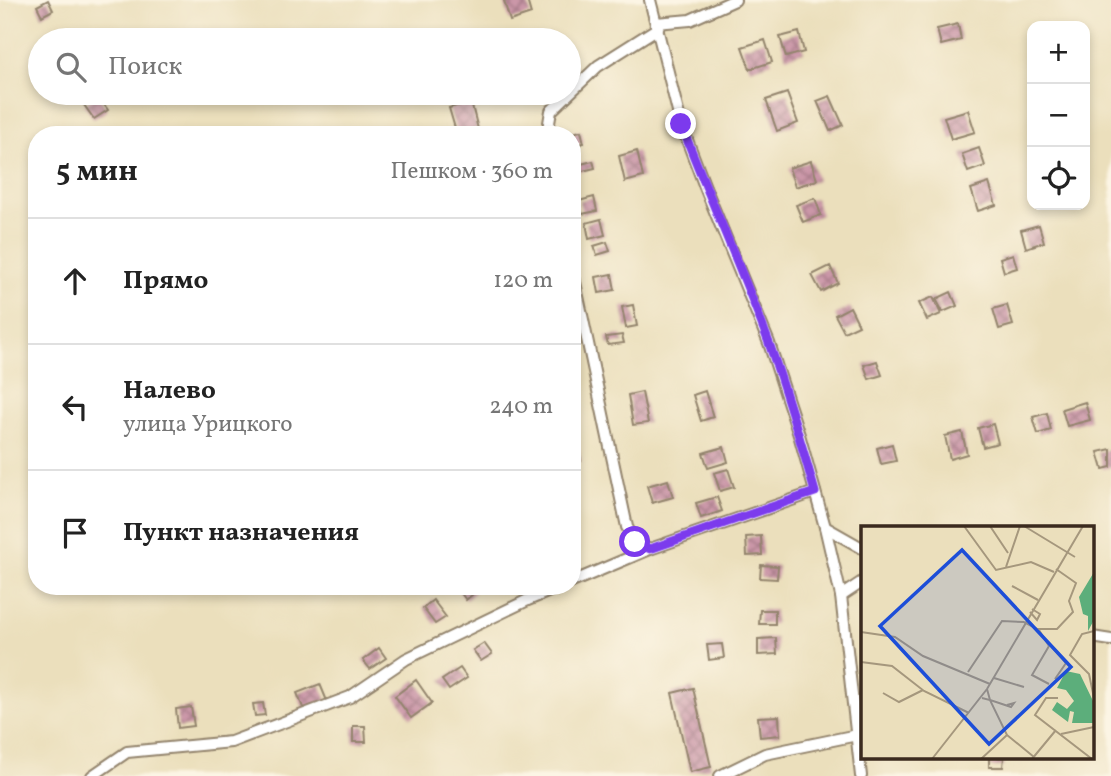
<!DOCTYPE html>
<html lang="ru">
<head>
<meta charset="utf-8">
<style>
  body { margin:0; font-family:Vollkorn,serif; background:#f2f2f2; color:#222 }
  .controls { position:absolute; right:21px; top:21px; display:grid; overflow:hidden; border-radius:14px; box-shadow:0 4px 10px #0003 }
  .controls button { width:63px; height:63px; display:grid; place-items:center; padding:0; border:0; border-bottom:2px solid #e0e0e0; background:#fff; color:#222; font:35px sans-serif }
  .stop { position:absolute; width:21px; height:21px; margin:-16px; border:5px solid #7c3aed; border-radius:50%; background:#fff }
  .stop.end { background:#7c3aed; border-color:#fff; box-shadow:0 2px 7px #0008 }
  .list { margin:0; padding:0; list-style:none }
  h2 { display:flex; justify-content:space-between; align-items:center; height:91px; margin:0; padding:0 28px; font-size:30px }
  h2 small { font-size:23px; font-weight:400; color:#767676 }
  .list li { display:grid; grid-template-columns:46px 1fr auto; gap:21px; align-items:center; box-sizing:border-box; height:126px; padding:0 28px; border-top:2px solid #e0e0e0 }
  .list b { display:block; font-size:26px; white-space:nowrap }
  .list p { margin:0; font-size:23px; white-space:nowrap; color:#767676 }
  .list em { font-size:23px; font-style:normal; color:#767676 }
  .icon { flex:none; width:38px; height:38px; fill:none; stroke:currentColor; stroke-width:2; stroke-linecap:round; stroke-linejoin:round }
  .map { position:relative; flex:none; width:1111px; height:776px; overflow:hidden }
  .search { position:absolute; background:#fff; box-shadow:0 4px 10px #0003; left:28px; top:28px; width:553px; height:77px; display:flex; align-items:center; gap:18px; box-sizing:border-box; padding:0 24px; border-radius:38px; color:#767676; font-size:26px }
  .panel { position:absolute; background:#fff; box-shadow:0 4px 10px #0003; left:28px; top:126px; width:553px; height:469px; border-radius:28px }
  .map>svg:first-child { display:block }
  .building { fill:url(#building-cross-hatch) }
  .lines { fill:none; stroke-linecap:round; stroke-linejoin:round }
  .minor-casing { stroke:#93846d; stroke-width:14 }
  .minor { stroke:#fff; stroke-width:10 }
  .route { stroke:#7c3aed; stroke-width:9 }
  .inset-road { fill:none; stroke:#a5977d; stroke-width:2 }
  .view { fill:#1d4ed8; fill-opacity:0.15; stroke:#1d4ed8; stroke-width:3.5 }
  .inset-edge { fill:none; stroke:#3b2a1e; stroke-width:3.5 }
</style>
</head>
<body>
<div class="map">
<svg width="1111" height="776" viewBox="0 0 1111 776">
  <defs>
    <pattern id="building-cross-hatch" width="8" height="8" patternUnits="userSpaceOnUse" patternTransform="scale(1.75)"><rect width="8" height="8" fill="#cb97a8"/><path d="M0 0l8 8M0 8l8-8" fill="none" stroke="#a67b88"/></pattern>
  </defs>
  <rect width="100%" height="100%" fill="#fcf5e5"/>
  <filter id="ink" filterUnits="userSpaceOnUse"><feTurbulence type="fractalNoise" baseFrequency=".0143" numOctaves="2"/><feDisplacementMap in="SourceGraphic" scale="14" xChannelSelector="R" yChannelSelector="G"/><feConvolveMatrix kernelMatrix="1 2 1 2 8 2 1 2 1" color-interpolation-filters="sRGB"/></filter>
  <filter id="wash" filterUnits="userSpaceOnUse"><feTurbulence type="fractalNoise" baseFrequency=".00686" numOctaves="4" result="noise"/><feDisplacementMap in="SourceGraphic" scale="28" xChannelSelector="R" yChannelSelector="G"/><feGaussianBlur stdDeviation="1.57" result="paint"/><feColorMatrix in="noise" values="0 0 0 0 0 0 0 0 0 0 0 0 0 0 0 0 0 1.4 0 .05"/><feComposite in="paint" operator="in"/></filter>
  <g filter="url(#wash)">
    <rect width="100%" height="100%" fill="#ebdfbc"/>
    <g id="blocks">
      <g class="building">
        <polygon points="48,0 53,10 42,16 37,6"/>
        <polygon points="509,0 527,0 531,14 510,21 504,1"/>
        <polygon points="958,24 961,40 941,45 937,29"/>
        <polygon points="383,27 386,40 362,40 360,34"/>
        <polygon points="799,32 804,52 786,57 780,37"/>
        <polygon points="765,40 772,62 750,69 742,47"/>
        <polygon points="787,93 798,123 777,131 766,100"/>
        <polygon points="97,95 108,110 94,119 84,105"/>
        <polygon points="830,96 843,125 830,131 817,101"/>
        <polygon points="471,102 478,129 457,135 449,108"/>
        <polygon points="968,110 975,132 951,139 944,117"/>
        <polygon points="581,131 584,143 572,146 572,133"/>
        <polygon points="979,148 985,166 968,172 962,154"/>
        <polygon points="637,151 643,177 625,182 619,156"/>
        <polygon points="593,161 595,168 574,173 573,166"/>
        <polygon points="811,161 817,180 795,187 789,168"/>
        <polygon points="989,183 996,205 978,211 971,189"/>
        <polygon points="594,197 597,211 582,214 579,201"/>
        <polygon points="815,198 821,215 803,222 796,205"/>
        <polygon points="601,219 605,235 589,239 586,223"/>
        <polygon points="1039,225 1044,242 1026,248 1021,230"/>
        <polygon points="607,242 610,251 597,255 594,246"/>
        <polygon points="1013,254 1017,268 1004,272 1000,258"/>
        <polygon points="830,266 838,283 821,292 812,275"/>
        <polygon points="612,274 615,290 599,293 596,277"/>
        <polygon points="951,292 957,306 943,312 936,299"/>
        <polygon points="933,297 941,314 927,320 919,303"/>
        <polygon points="633,305 637,326 626,328 622,307"/>
        <polygon points="1007,305 1013,325 999,329 993,309"/>
        <polygon points="850,307 859,325 844,332 835,315"/>
        <polygon points="622,335 624,343 608,345 606,337"/>
        <polygon points="877,361 882,375 869,379 864,365"/>
        <polygon points="705,391 713,417 701,421 693,395"/>
        <polygon points="642,392 648,423 633,425 628,395"/>
        <polygon points="1085,402 1090,420 1067,426 1062,409"/>
        <polygon points="1047,413 1051,430 1038,434 1033,417"/>
        <polygon points="993,424 998,443 983,447 978,428"/>
        <polygon points="962,432 967,454 950,459 945,436"/>
        <polygon points="892,444 896,461 881,464 877,448"/>
        <polygon points="578,445 581,461 572,463 572,446"/>
        <polygon points="724,447 728,462 708,468 703,453"/>
        <polygon points="1111,449 1111,467 1103,469 1098,452"/>
        <polygon points="728,469 734,487 720,491 714,473"/>
        <polygon points="668,480 673,497 652,503 647,486"/>
        <polygon points="717,497 722,511 701,518 696,503"/>
        <polygon points="761,536 762,555 747,556 746,537"/>
        <polygon points="761,565 778,566 777,579 760,578"/>
        <polygon points="462,586 469,586 474,593 466,600 458,589"/>
        <polygon points="433,600 446,617 435,624 423,608"/>
        <polygon points="760,610 775,610 775,624 759,624"/>
        <polygon points="776,638 777,654 758,655 758,639"/>
        <polygon points="484,643 492,654 481,661 473,650"/>
        <polygon points="722,644 724,658 709,660 707,645"/>
        <polygon points="379,648 386,658 370,669 363,660"/>
        <polygon points="460,668 467,678 449,690 442,680"/>
        <polygon points="416,680 432,703 411,718 395,696"/>
        <polygon points="320,684 327,701 304,710 297,693"/>
        <polygon points="693,688 711,767 690,772 672,693"/>
        <polygon points="263,703 265,715 255,716 253,704"/>
        <polygon points="191,707 194,726 178,728 176,709"/>
        <polygon points="779,716 780,735 760,737 758,717"/>
        <polygon points="353,726 365,726 366,742 353,742"/>
        <polygon points="989,757 1004,757 1003,767 989,767"/>
      </g>
    </g>
  </g>
  <g filter="url(#ink)">
    <use href="#blocks" fill-opacity="0" stroke="#93846d" stroke-width="2"/>
    <g class="lines">
      <g class="minor-casing">
        <g id="minor">
          <polyline points="650,0 681,124 705,187 769,343 800,438 825,527 841,596 861,776"/>
          <polyline points="656,23 690,20 735,0"/>
          <polyline points="547,135 551,111 598,66 658,28"/>
          <polyline points="572,268 627,527 635,542 650,549"/>
          <polyline points="825,527 862,548"/>
          <polyline points="572,582 650,549 815,492"/>
          <polyline points="841,596 862,582"/>
          <polyline points="1092,637 1111,640"/>
          <polyline points="92,776 127,752 231,742 350,697 406,659 528,600 562,586"/>
          <polyline points="720,776 765,754 857,735"/>
        </g>
      </g>
      <use href="#minor" class="minor"/>
    </g>
  </g>
  <g class="lines" filter="url(#ink)">
    <path class="route" d="M635,542L650,549L815,492C801,442 786,392 769,343C742,269 709,197 681,124"/>
  </g>
  <g transform="translate(861 526)">
    <rect width="233" height="233" fill="#ebdfbc"/>
    <path d="M233,46V94L227,105V90L222,88L218,71ZM205,145L219,148L233,177V197H211L213,186L209,185L207,196L191,184L196,176L206,183L213,175L205,164L196,162Z" fill="#5cae7b"/>
    <path class="inset-road" d="M103,0L135,44L170,36L193,46M129,0L147,27M163,0L214,31M145,41L159,0M151,60L177,74M169,86L176,94L179,88L171,83M163,96L176,103H196L212,86L208,75L215,57L195,43M178,104L188,120L171,149L188,158M233,105L221,108L209,129L228,148L233,172M0,106L34,111L62,130L129,158M189,119L205,137L194,153M0,136L31,140L63,165L108,187M107,146L141,95L163,96M133,152L163,161M126,163L129,174L150,181L153,177L146,179M22,167L38,176L62,164M197,172H185L174,189L231,233M200,208L233,201M146,209L173,231M71,233L126,163L222,0M120,233L146,209L129,174L121,172M171,233L195,204"/>
    <path class="view" d="M101,24L210,141L128,218L19,100Z"/>
    <rect width="233" height="233" class="inset-edge"/>
  </g>
</svg>
<div class="controls">
<button>+</button>
<button>−</button>
<button><svg class="icon" aria-label="locate" viewBox="0 0 24 24"><circle cx="12" cy="12" r="6"/><path d="M12 2v4M12 18v4M2 12h4M18 12h4"/></svg></button>
</div>
<div class="stop" style="left:635px;top:542px"></div>
<div class="stop end" style="left:681px;top:124px"></div>
<div class="search"><svg class="icon" aria-label="search" viewBox="0 0 24 24"><circle cx="10" cy="10" r="6"/><path d="M15 15l6 6"/></svg>Поиск</div>
<section class="panel">
<h2>5 мин<small>Пешком · 360 m</small></h2>
<ul class="list">
<li><svg class="icon" aria-label="ahead" viewBox="0 0 24 24"><path d="M12 20V5M6 11l6-6 6 6"/></svg><div><b>Прямо</b></div><em>120 m</em></li>
<li><svg class="icon" aria-label="left" viewBox="0 0 24 24"><path d="M17 20v-9H6M10 6l-5 5 5 5"/></svg><div><b>Налево</b><p>улица Урицкого</p></div><em>240 m</em></li>
<li><svg class="icon" aria-label="arrive" viewBox="0 0 24 24"><path d="M6 21V4h12l-3 4 3 4H6"/></svg><div><b>Пункт назначения</b></div></li>
</ul>
</section>
</div>
</body>
</html>
